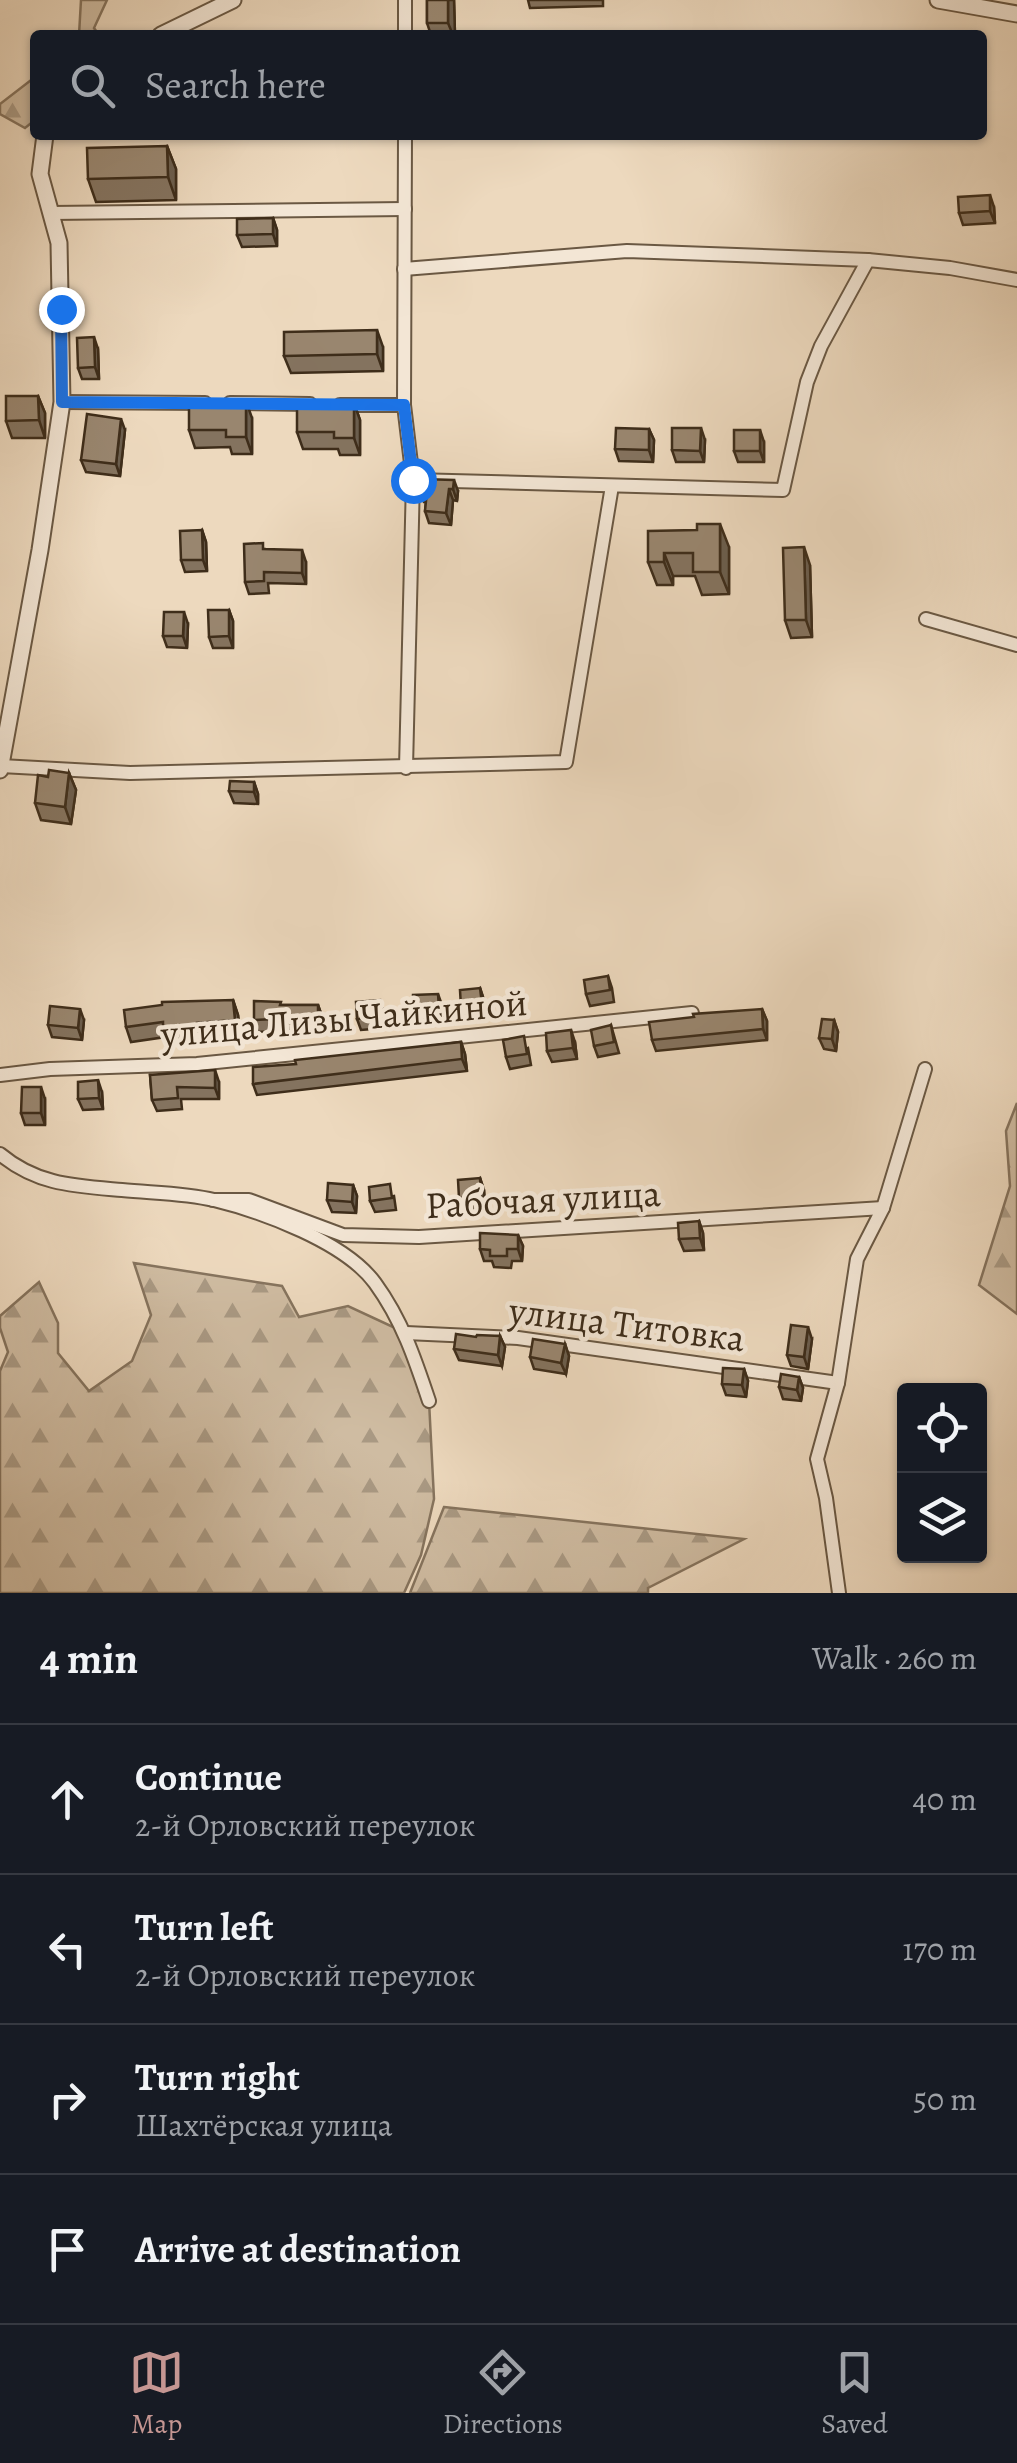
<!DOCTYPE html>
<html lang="en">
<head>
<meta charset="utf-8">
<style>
  body { margin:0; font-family:Alegreya,serif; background:#242831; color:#f1f3f6 }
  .controls { position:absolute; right:30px; bottom:30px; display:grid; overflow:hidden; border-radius:10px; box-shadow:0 2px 8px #0004 }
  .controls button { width:90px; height:90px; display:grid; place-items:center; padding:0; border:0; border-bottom:2px solid #363941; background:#171b24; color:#f1f3f6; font:50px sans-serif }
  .stop { position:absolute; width:30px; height:30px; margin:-22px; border:8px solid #1a73e8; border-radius:50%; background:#fff }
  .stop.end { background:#1a73e8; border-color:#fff; box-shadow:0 2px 10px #0008 }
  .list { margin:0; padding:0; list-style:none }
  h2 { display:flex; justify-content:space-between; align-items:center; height:130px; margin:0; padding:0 40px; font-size:42px }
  h2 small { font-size:32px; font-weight:400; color:#9ea1a6 }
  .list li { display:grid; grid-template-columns:65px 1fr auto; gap:30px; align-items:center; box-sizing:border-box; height:150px; padding:0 40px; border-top:2px solid #363941 }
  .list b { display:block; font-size:38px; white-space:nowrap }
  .list p { margin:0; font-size:32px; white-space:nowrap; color:#9ea1a6 }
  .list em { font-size:32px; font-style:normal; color:#9ea1a6 }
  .icon { flex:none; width:55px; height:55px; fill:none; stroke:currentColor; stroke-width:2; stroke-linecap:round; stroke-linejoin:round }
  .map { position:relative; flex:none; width:1017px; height:1593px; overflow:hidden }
  .search { position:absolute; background:#171b24; box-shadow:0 2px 8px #0004; left:30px; right:30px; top:30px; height:110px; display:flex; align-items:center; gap:25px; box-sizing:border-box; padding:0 35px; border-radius:10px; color:#9ea1a6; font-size:38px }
  .sheet { height:730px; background:#171b24 }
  nav { display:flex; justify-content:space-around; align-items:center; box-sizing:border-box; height:140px; border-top:2px solid #363941; background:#171b24; font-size:28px; color:#9ea1a6 }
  nav a { display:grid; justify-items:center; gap:5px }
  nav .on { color:#c59692 }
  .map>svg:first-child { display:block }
  .forest { fill:url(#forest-firs); stroke:#86745e; stroke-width:2.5 }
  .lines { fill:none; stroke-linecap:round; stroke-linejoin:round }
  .minor-casing { stroke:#6a5843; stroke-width:16 }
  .tertiary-casing { stroke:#6a5843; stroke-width:19 }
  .minor { stroke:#f3e6d5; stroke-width:12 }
  .tertiary { stroke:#f3e6d5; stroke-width:15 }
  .wall { fill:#84735f; stroke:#3e2d1a; stroke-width:2.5 }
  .shaded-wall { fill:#6b5e4e; stroke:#3e2d1a; stroke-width:2.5 }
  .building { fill:#99866f; stroke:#3e2d1a; stroke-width:2.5 }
  .route { stroke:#1a73e8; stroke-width:12 }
  .labels { text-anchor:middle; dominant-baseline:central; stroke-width:9; stroke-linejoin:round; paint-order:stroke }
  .street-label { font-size:38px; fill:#3e2d1a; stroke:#f3e6d5 }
</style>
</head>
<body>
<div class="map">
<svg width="1017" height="1593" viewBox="0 0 1017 1593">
  <defs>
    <pattern id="forest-firs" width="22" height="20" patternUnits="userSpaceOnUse" patternTransform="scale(2.5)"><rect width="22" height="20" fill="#cfbca2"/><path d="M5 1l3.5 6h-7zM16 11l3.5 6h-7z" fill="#a99983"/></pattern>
  </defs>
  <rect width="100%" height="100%" fill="#edd9be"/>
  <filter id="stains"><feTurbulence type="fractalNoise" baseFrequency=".002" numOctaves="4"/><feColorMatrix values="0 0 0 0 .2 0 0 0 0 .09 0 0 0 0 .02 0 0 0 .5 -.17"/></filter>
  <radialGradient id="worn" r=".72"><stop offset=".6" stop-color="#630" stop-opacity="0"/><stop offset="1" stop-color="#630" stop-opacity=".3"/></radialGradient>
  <g class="forest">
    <polygon points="81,0 107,0 94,28 99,35 79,35"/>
    <polygon points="35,77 35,120 25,128 0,114 0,104"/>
    <polygon points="1017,1103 1017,1314 979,1285 1010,1186 1006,1131"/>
    <polygon points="134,1263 282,1286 299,1317 348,1306 406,1333 429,1401 434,1499 421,1555 404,1593 0,1593 0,1371 8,1352 0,1328 0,1316 39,1282 58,1323 58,1353 89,1391 132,1361 151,1315"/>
    <polygon points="444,1507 744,1539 648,1588 648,1593 410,1593"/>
  </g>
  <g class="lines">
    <g class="minor-casing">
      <g id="minor">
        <polyline points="405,0 405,35"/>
        <polyline points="51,213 405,209"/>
        <polyline points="404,269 627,251 868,260 950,268 1017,280"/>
        <polyline points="62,402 205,403"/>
        <polyline points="230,403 310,404"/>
        <polyline points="340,405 404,405 413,480 783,490 807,382 821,346 868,260"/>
        <polyline points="404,405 405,135"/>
        <polyline points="926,619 1017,645"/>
        <polyline points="1,766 130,773 566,762 612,486"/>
        <polyline points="406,768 413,480"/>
        <polyline points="0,1075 50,1069 197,1064 692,1013"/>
        <path d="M0,1154C37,1185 75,1186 122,1190C152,1193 185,1193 214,1200C263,1212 345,1242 375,1283C402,1320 415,1359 429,1401"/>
        <polyline points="213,1200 249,1200 343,1235 419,1237 883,1208"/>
        <polyline points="406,1333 518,1338 838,1383"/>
        <polyline points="839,1593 826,1498 817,1459 838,1383 857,1259 883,1208 925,1069"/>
      </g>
    </g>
    <g class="tertiary-casing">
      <g id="tertiary">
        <polyline points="938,0 1017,14"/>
        <polyline points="161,35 233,0"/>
        <polyline points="0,770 40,550 62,402 59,243 40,174 45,135"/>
      </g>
    </g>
    <use href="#minor" class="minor"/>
    <use href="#tertiary" class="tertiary"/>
  </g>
  <g class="wall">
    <polygon points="427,0 454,0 455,35 431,35 427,23"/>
    <polygon points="528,0 603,0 603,6 530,8"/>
    <polygon points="167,146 176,169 176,200 96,202 88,179"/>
    <polygon points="994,207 995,223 963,225 959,213"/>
    <polygon points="273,218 277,230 277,246 242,247 237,235"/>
    <polygon points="383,347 383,371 291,373 284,356"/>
    <polygon points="98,349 99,379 82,379 78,368"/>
    <polygon points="38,396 45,413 45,438 12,438 6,421"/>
    <polygon points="354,403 360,420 360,455 340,455 338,449 303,449 297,432"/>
    <polygon points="252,418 252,454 232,454 230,447 195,448 189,430"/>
    <polygon points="649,429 654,440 653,462 619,461 615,449"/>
    <polygon points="125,430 120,476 86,472 81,460"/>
    <polygon points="705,440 704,462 676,462 672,450"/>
    <polygon points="764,442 764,462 738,462 734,451"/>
    <polygon points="420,479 458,491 457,501 453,500 451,525 429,523 425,511 426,502 424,502 419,490"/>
    <polygon points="202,530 206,542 207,571 185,572 181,560"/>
    <polygon points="697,530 729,547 729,594 702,595 695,576 673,576 673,585 657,585 648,562"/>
    <polygon points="265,549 306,562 306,584 268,583 269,593 249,594 245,582"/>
    <polygon points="810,565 812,637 791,638 785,620"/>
    <polygon points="229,610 233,621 233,648 213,648 209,637"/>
    <polygon points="188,624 187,648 167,647 163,636"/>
    <polygon points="69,773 76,790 71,824 41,820 35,803"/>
    <polygon points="254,782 258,794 258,804 234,803 229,791"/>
    <polygon points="608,976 612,988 614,1002 590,1006 586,994"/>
    <polygon points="480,988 484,1000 486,1016 466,1018 461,1007"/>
    <polygon points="233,1000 238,1015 240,1034 202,1038 202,1040 168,1042 166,1037 131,1042 126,1027"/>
    <polygon points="282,1005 318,1005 322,1016 322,1029 258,1032 254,1020"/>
    <polygon points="442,1005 443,1021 418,1022 413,1011"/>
    <polygon points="762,1009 767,1021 767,1040 656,1051 652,1040"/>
    <polygon points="384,1011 385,1028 361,1030 357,1019"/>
    <polygon points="84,1020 82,1040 52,1037 48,1025"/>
    <polygon points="834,1020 838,1032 836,1051 824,1049 819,1038"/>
    <polygon points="611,1025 619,1053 598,1057 594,1046"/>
    <polygon points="461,1042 465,1054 467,1071 257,1095 253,1084 296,1064"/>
    <polygon points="575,1042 577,1059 552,1062 547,1051"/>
    <polygon points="528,1048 531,1065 510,1069 506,1057"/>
    <polygon points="150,1075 219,1082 219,1099 181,1099 182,1109 157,1111 152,1100"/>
    <polygon points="102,1092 103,1109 83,1110 78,1099"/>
    <polygon points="45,1099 45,1125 25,1125 21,1113"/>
    <polygon points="480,1178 484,1190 485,1208 463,1210 459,1198"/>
    <polygon points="353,1185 357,1196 356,1213 332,1212 327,1200"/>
    <polygon points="394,1196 396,1210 375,1212 370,1201"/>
    <polygon points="699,1221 703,1233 704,1250 684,1251 679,1239"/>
    <polygon points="518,1235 523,1246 522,1261 512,1261 511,1268 494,1267 492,1261 484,1261 480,1249"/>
    <polygon points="500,1336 505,1347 502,1366 459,1360 454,1349 476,1337"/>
    <polygon points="812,1339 808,1369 791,1366 787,1355"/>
    <polygon points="565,1344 569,1356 566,1374 534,1369 530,1357"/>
    <polygon points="744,1369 748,1381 746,1397 726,1395 722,1384"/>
    <polygon points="799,1377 803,1388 801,1401 783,1399 779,1387"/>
  </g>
  <g class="shaded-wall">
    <polygon points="448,0 454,0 455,35 453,35 448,23"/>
    <polygon points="167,146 176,169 176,200 168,177"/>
    <polygon points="990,195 994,207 995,223 990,211"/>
    <polygon points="273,218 277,230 277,246 273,234"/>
    <polygon points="377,330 383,347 383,371 377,354"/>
    <polygon points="94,337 98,349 99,379 95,367"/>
    <polygon points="38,396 45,413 45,438 39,420"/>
    <polygon points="246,401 252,418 252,454 246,437"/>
    <polygon points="354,403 360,420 360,455 354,438"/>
    <polygon points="121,419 125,430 120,476 116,464"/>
    <polygon points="701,428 705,440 704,462 700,451"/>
    <polygon points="649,429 654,440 653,462 649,450"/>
    <polygon points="760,430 764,442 764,462 760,451"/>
    <polygon points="454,480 458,491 457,501 453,489"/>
    <polygon points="449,489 453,500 451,525 446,513"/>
    <polygon points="720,524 729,547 729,594 720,572"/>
    <polygon points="202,530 206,542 207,571 203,560"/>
    <polygon points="804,547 810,565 812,637 806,620"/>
    <polygon points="302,550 306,562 306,584 302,573"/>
    <polygon points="664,553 673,576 673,585 664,562"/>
    <polygon points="229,610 233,621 233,648 229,636"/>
    <polygon points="184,612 188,624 187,648 183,636"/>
    <polygon points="69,773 76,790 71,824 65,807"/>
    <polygon points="254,782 258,794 258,804 254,792"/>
    <polygon points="480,988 484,1000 486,1016 482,1004"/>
    <polygon points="438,994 442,1005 443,1021 439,1009"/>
    <polygon points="233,1000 238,1015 240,1034 235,1020"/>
    <polygon points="380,1000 384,1011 385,1028 381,1017"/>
    <polygon points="318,1005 322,1016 322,1029 318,1017"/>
    <polygon points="80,1009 84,1020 82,1040 78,1028"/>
    <polygon points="762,1009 767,1021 767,1040 763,1029"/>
    <polygon points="834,1020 838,1032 836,1051 832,1039"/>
    <polygon points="571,1030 575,1042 577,1059 573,1048"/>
    <polygon points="461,1042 465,1054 467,1071 462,1059"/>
    <polygon points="215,1070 219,1082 219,1099 215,1088"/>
    <polygon points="98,1080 102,1092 103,1109 99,1098"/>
    <polygon points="41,1087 45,1099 45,1125 41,1113"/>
    <polygon points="480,1178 484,1190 485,1208 481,1196"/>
    <polygon points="353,1185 357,1196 356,1213 352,1202"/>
    <polygon points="699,1221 703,1233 704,1250 700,1238"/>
    <polygon points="518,1235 523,1246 522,1261 518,1249"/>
    <polygon points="808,1327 812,1339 808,1369 804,1357"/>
    <polygon points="500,1336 505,1347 502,1366 498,1355"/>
    <polygon points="565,1344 569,1356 566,1374 561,1363"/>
    <polygon points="744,1369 748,1381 746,1397 742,1385"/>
    <polygon points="799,1377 803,1388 801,1401 797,1390"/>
  </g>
  <g class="building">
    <rect x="427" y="0" width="21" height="23"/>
    <polygon points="167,146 168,177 88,179 87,148"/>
    <polygon points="990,195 990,211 959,213 958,197"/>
    <polygon points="273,218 273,234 237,235 237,219"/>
    <polygon points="377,330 377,354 284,356 284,332"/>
    <polygon points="94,337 95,367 78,368 77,338"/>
    <polygon points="6,396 38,396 39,420 6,421"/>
    <polygon points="189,401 246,401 246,437 226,437 226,430 189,430"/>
    <polygon points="297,403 354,403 354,438 334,438 334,432 297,432"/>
    <polygon points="87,414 121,419 116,464 81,460"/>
    <polygon points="616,428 649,429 649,450 615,449"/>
    <polygon points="672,428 701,428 700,451 672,450"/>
    <rect x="734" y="430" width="26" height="21"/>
    <polygon points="420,479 454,480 453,489 449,489 446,513 425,511 427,491 419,490"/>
    <polygon points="697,524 720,524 720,572 693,572 693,553 664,553 664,562 648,562 648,531 697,530"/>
    <polygon points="202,530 203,560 181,560 180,531"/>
    <polygon points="263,543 263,549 302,550 302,573 264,572 264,581 245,582 244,544"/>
    <polygon points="804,547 806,620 785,620 783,548"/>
    <polygon points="208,610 229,610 229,636 209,637"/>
    <polygon points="164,612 184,612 183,636 163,636"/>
    <polygon points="49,770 69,773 65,807 35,803 38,775 48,777"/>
    <polygon points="230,781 254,782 254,792 229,791"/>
    <polygon points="608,976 610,990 586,994 584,980"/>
    <polygon points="480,988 482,1004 461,1007 460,990"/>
    <polygon points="438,994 439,1009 413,1011 413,995"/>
    <polygon points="233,1000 235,1020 197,1023 197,1026 163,1027 163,1022 126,1027 124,1010 162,1005 162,1002"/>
    <polygon points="380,1000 381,1017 357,1019 356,1002"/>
    <polygon points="254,1001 281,1002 280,1005 318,1005 318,1017 254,1020"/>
    <polygon points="50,1006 80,1009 78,1028 48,1025"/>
    <polygon points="762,1009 763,1029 652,1040 649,1022 694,1017 693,1014"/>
    <polygon points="822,1019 834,1020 832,1039 819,1038"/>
    <polygon points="611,1025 614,1042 594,1046 591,1030"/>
    <polygon points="571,1030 573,1048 547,1051 546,1033"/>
    <polygon points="524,1036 527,1054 506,1057 503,1040"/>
    <polygon points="461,1042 462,1059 253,1084 253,1067 296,1064 295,1060"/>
    <polygon points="215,1070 215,1088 177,1087 178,1098 152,1100 150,1075"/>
    <polygon points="98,1080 99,1098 78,1099 78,1082"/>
    <polygon points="22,1087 41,1087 41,1113 21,1113"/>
    <polygon points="480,1178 481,1196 459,1198 458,1180"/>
    <polygon points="328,1183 353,1185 352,1202 327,1200"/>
    <polygon points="390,1184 392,1198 370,1201 369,1187"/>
    <polygon points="699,1221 700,1238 679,1239 678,1223"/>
    <polygon points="480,1233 518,1235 518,1249 507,1249 507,1256 490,1256 490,1250 480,1249"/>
    <polygon points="791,1325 808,1327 804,1357 787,1355"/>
    <polygon points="456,1334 476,1337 477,1335 500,1336 498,1355 454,1349"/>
    <polygon points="533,1339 565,1344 561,1363 530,1357"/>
    <polygon points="723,1368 744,1369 742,1385 722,1384"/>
    <polygon points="781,1374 799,1377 797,1390 779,1387"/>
  </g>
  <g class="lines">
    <polyline class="route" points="61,309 62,402 404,405 413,480"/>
  </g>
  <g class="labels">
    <g class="street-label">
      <text transform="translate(344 1018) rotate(-5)">улица Лизы Чайкиной</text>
      <text transform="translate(543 1199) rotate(-3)">Рабочая улица</text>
      <text transform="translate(627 1324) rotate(7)">улица Титовка</text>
    </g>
  </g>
  <rect width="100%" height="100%" filter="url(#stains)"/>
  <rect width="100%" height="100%" fill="url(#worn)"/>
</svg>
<div class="controls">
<button><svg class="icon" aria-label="locate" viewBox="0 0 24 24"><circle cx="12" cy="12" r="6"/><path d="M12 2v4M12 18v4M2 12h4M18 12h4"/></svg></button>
<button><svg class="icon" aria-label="layers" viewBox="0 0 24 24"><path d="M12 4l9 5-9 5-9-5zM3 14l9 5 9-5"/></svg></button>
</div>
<div class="stop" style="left:413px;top:480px"></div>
<div class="stop end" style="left:61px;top:309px"></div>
<div class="search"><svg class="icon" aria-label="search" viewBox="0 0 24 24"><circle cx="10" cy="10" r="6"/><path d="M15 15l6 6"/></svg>Search here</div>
</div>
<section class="sheet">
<h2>4 min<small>Walk · 260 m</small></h2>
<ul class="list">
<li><svg class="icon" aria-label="ahead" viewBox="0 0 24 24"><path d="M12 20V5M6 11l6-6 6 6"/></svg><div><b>Continue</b><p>2-й Орловский переулок</p></div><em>40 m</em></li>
<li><svg class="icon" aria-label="left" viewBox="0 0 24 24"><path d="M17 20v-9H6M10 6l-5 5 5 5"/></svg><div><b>Turn left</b><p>2-й Орловский переулок</p></div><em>170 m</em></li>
<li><svg class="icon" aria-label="right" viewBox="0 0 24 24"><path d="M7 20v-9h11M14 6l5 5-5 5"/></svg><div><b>Turn right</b><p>Шахтёрская улица</p></div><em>50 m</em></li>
<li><svg class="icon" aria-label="arrive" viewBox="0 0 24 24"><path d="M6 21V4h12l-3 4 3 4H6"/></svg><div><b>Arrive at destination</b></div></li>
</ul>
</section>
<nav>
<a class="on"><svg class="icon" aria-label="map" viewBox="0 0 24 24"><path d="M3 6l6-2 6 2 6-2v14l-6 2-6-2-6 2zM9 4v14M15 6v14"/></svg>Map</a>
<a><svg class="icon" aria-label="directions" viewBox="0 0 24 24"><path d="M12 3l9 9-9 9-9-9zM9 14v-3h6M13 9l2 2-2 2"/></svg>Directions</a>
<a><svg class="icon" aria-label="saved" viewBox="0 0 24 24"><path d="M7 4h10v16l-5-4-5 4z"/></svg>Saved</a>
</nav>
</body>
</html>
